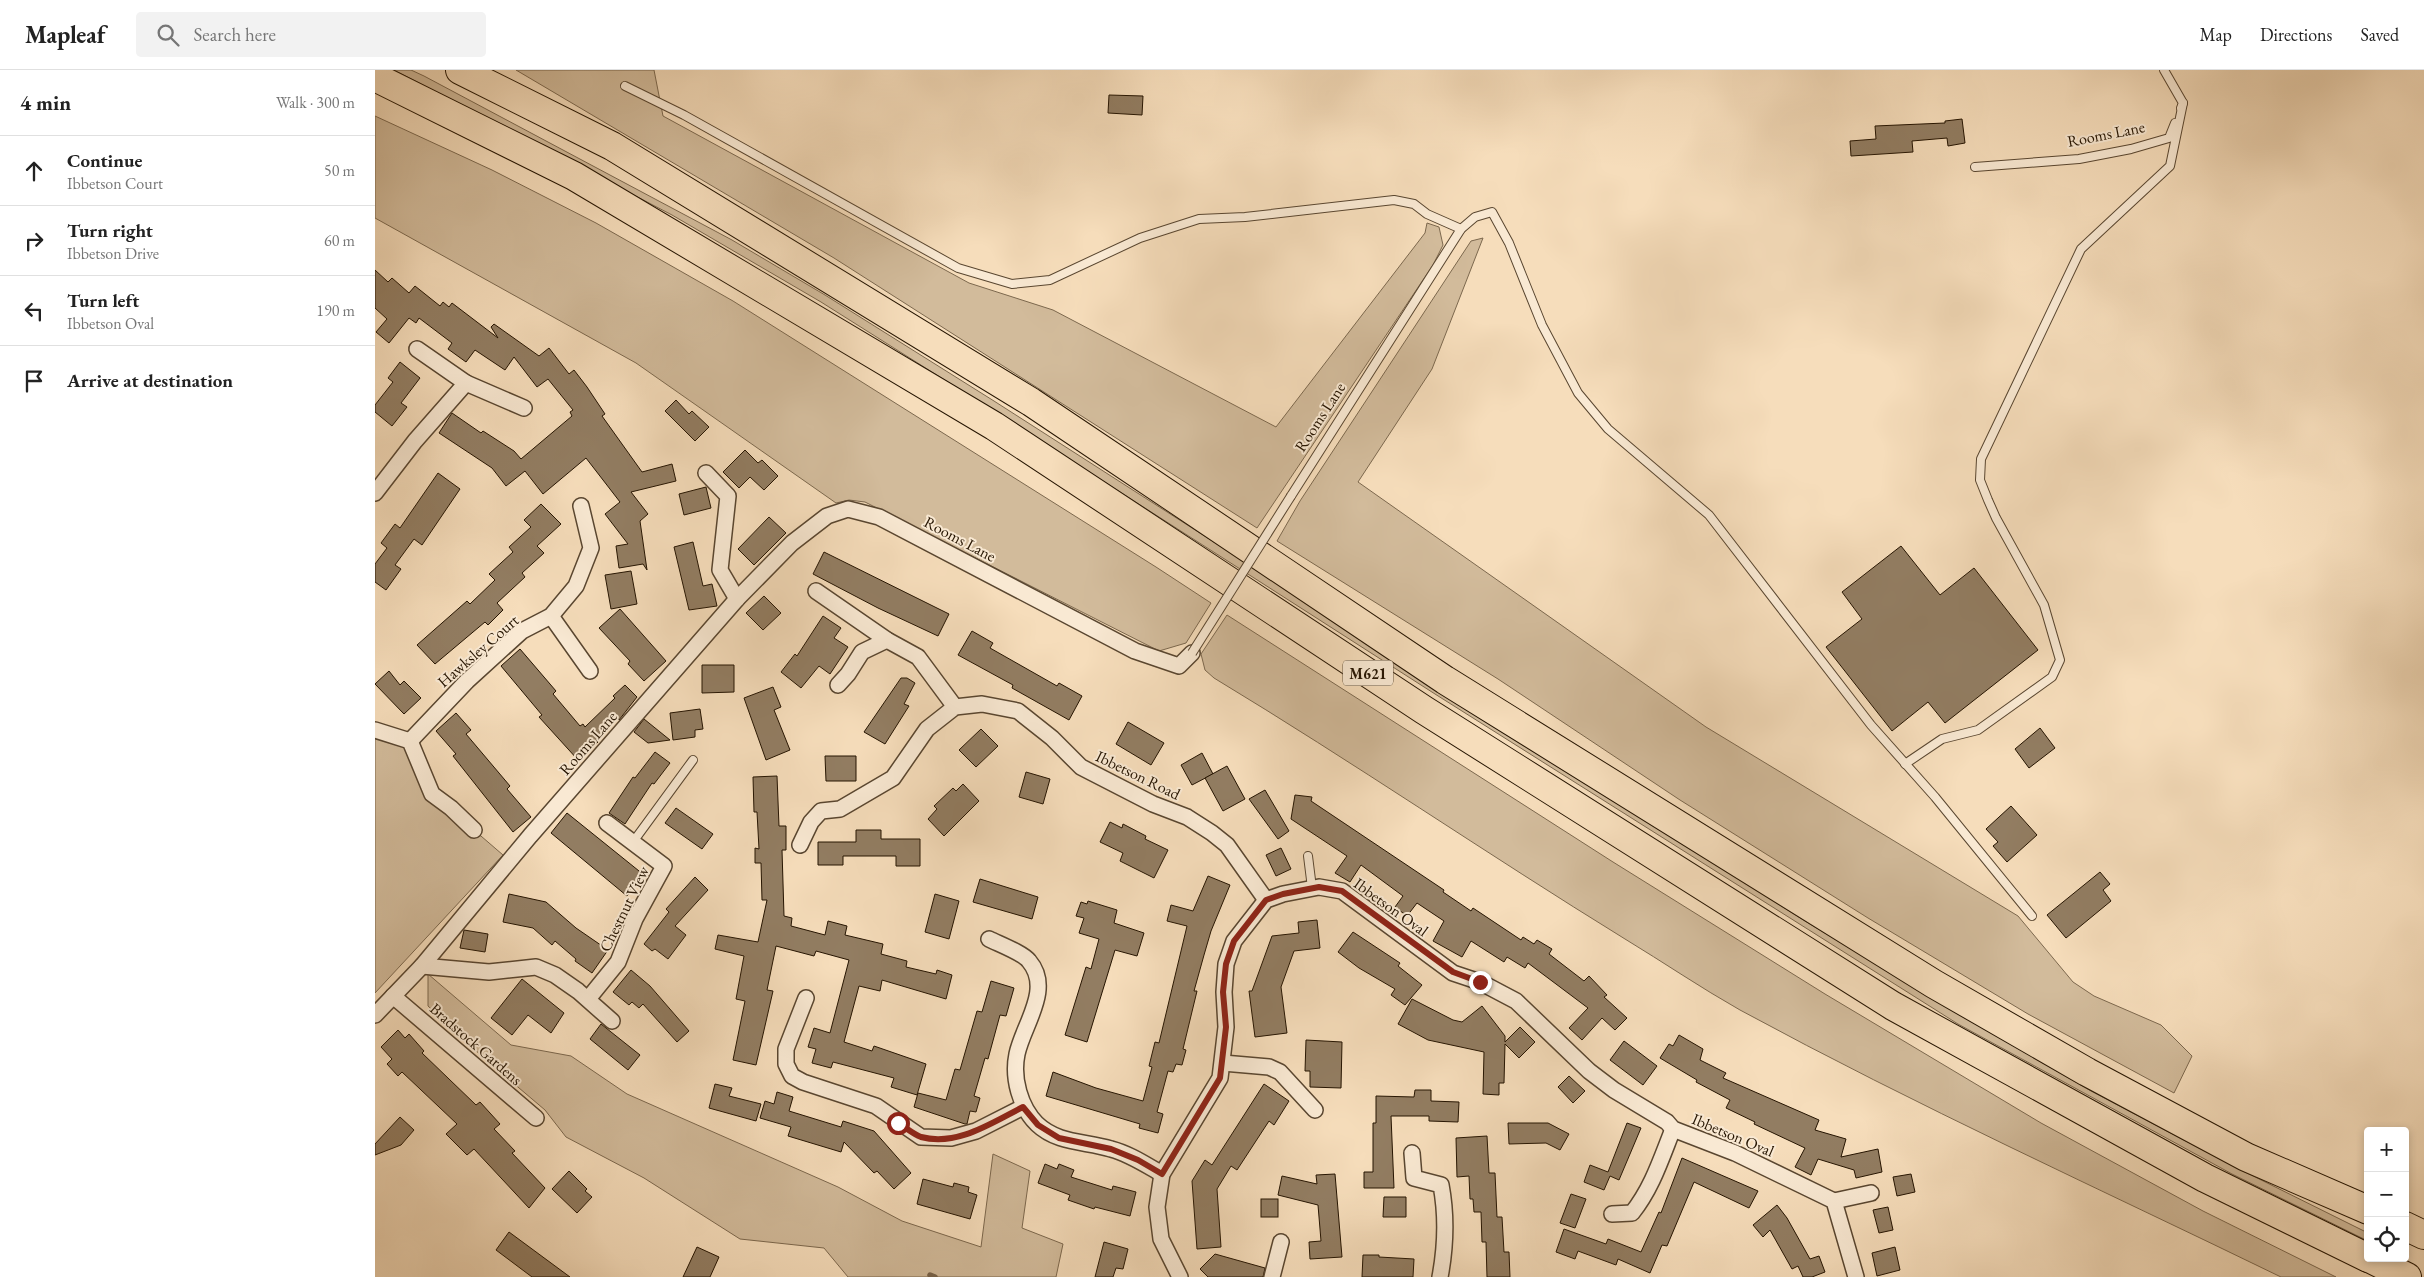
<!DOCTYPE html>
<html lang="en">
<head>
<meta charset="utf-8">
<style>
  body { margin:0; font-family:"EB Garamond",serif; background:#f2f2f2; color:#222 }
  .controls { position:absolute; right:15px; bottom:15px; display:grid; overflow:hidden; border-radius:5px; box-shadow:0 2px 8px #0003 }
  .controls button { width:45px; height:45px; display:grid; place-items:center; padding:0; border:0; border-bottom:1px solid #e0e0e0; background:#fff; color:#222; font:25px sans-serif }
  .stop { position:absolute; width:15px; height:15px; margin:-11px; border:4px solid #8f2418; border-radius:50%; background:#fff }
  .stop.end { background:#8f2418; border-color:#fff; box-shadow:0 1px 5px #0008 }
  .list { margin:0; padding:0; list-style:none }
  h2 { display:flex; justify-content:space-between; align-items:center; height:65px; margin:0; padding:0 20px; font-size:21px }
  h2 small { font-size:16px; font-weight:400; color:#767676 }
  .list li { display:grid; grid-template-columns:32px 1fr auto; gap:15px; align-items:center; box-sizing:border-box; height:70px; padding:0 20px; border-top:1px solid #e0e0e0 }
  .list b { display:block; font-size:19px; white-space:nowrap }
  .list p { margin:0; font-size:16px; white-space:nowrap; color:#767676 }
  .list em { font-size:16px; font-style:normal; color:#767676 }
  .icon { flex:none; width:28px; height:28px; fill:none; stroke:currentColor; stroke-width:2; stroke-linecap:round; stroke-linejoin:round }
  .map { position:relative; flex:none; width:2049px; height:1207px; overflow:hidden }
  header { display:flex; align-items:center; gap:30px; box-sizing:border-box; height:70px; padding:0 25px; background:#fff; border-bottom:1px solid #e0e0e0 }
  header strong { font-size:24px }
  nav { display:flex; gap:28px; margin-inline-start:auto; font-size:18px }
  .search { width:350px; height:45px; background:#f2f2f2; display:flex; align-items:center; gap:12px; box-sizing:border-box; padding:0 18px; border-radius:5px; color:#767676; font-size:19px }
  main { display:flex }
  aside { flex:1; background:#fff }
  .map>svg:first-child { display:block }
  .green { fill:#d2bb9b; stroke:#7c684e }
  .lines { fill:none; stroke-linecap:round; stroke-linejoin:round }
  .stream { stroke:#78644b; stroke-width:5.5 }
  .building { fill:#927d62; stroke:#251401 }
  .lane-casing { stroke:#594630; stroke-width:10 }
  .street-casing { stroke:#594630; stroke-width:18 }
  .highway-casing { stroke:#251401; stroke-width:30 }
  .lane { stroke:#f9e9d3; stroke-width:8 }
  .street { stroke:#f9e9d3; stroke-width:15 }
  .highway { stroke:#f6ddbb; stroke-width:28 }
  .lane-bridge-casing { stroke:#594630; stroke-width:10; stroke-linecap:butt }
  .lane-bridge { stroke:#f9e9d3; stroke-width:8 }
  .route { stroke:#8f2418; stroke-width:6 }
  .labels { text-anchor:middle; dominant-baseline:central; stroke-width:4; stroke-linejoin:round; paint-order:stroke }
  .shield { fill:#f9e9d3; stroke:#655440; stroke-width:1 }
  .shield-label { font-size:15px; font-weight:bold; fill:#251401 }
  .street-label { font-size:16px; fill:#251401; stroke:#f9e9d3 }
</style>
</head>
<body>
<header>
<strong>Mapleaf</strong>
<div class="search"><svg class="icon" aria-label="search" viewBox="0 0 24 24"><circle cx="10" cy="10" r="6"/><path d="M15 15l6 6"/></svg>Search here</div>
<nav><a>Map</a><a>Directions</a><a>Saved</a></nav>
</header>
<main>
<aside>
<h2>4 min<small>Walk · 300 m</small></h2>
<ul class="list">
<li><svg class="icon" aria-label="ahead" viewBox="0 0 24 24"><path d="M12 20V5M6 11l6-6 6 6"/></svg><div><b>Continue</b><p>Ibbetson Court</p></div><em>50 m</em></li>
<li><svg class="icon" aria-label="right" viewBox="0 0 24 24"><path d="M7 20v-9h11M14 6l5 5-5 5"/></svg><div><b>Turn right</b><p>Ibbetson Drive</p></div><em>60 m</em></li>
<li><svg class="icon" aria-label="left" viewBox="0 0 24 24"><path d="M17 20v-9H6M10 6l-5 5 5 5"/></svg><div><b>Turn left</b><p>Ibbetson Oval</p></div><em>190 m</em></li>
<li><svg class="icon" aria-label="arrive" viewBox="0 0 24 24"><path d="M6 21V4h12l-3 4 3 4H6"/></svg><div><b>Arrive at destination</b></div></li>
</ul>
</aside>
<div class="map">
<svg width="2049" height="1207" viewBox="0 0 2049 1207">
  <rect width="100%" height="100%" fill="#f6ddbb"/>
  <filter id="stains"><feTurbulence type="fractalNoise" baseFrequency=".004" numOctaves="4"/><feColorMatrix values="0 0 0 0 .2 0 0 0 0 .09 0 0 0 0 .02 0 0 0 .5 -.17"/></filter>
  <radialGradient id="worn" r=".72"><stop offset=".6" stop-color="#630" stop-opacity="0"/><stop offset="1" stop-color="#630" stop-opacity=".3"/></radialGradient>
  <g class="green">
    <polygon points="19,0 36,0 49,6 357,170 450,225 619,331 1430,851 1589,947 1716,1021 1862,1098 1993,1163 1993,1171 1857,1104 1583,954 1060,624 614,338 446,232 297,145"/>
    <polygon points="141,0 279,0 288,46 594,213 678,240 901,357 1050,163 1052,153 1064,157 1068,175 1058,195 882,458 459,188"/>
    <polygon points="0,46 117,100 221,153 358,231 781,497 836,533 811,573 784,581 490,432 474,430 461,433 261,293 0,148"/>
    <polygon points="1108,168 1057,299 983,412 1331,657 1643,846 1698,912 1719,926 1786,955 1817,986 1799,1023 1653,944 1493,848 1305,730 1123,609 902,471 925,431 1096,171"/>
    <path d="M852,545L1238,792L1450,924L1666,1053L1828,1141L1961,1207H1906C1725,1119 1542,1036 1365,940C1326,918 1288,892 1250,869C1112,784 978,692 839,608L830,600L826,584Z"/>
    <polygon points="0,660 35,671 46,701 99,760 128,785 0,923"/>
    <polygon points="53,904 136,975 196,986 252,1024 463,1117 527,1151 606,1177 618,1084 655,1101 647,1158 688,1174 681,1207 473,1207 449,1178 365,1169 269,1108 191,1067 170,1040 111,990 53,936"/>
  </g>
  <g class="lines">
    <polyline class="stream" points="555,1205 560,1207"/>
  </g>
  <g class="building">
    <polygon points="734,25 768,26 767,45 733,43"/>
    <polygon points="1587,49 1590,73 1573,76 1572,68 1537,71 1538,82 1476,86 1475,71 1501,69 1500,56 1570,53 1570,51"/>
    <polygon points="0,200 13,212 17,208 34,223 40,216 65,236 68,232 74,237 77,233 123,268 116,257 119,254 164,286 174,278 194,304 199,300 212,317 230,344 227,346 267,402 297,394 301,411 256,422 273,444 265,451 272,500 268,494 244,498 241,476 253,474 230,444 245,432 211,388 168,424 150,401 131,416 117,398 64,363 77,343 106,363 108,361 139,381 146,389 197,346 195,342 198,340 173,309 162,317 139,287 130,300 100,280 91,292 73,279 77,273 44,248 41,253 34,248 14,273 1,262 12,249 0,238"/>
    <polygon points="25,292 45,308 26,333 32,337 17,356 0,342 0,335 18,312 13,308"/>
    <polygon points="301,330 314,344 317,341 334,357 320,371 290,341"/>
    <polygon points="370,380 383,393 387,390 403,406 389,420 375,407 364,418 348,402"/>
    <polygon points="63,403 85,419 47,475 39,469 20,495 26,499 11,520 0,512 0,494 12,478 6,473 20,454 25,458"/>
    <polygon points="331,417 336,438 309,445 304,424"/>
    <polygon points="166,434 186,454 162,476 169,483 147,503 150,507 122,533 128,540 113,555 110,552 60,594 42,575 92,531 95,534 120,510 114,504 138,482 134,477 156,457 149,450"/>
    <polygon points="394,447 411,463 379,495 363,479"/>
    <polygon points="318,472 328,516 337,514 342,536 314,540 299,477"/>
    <polygon points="1526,476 1565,525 1599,498 1663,580 1570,653 1553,632 1517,661 1451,577 1487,549 1467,522"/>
    <polygon points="449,482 574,544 563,566 503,538 438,504"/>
    <polygon points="256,501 262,534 236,539 230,505"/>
    <polygon points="389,526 406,543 388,560 371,543"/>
    <polygon points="245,539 291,591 269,611 253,594 255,591 224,558"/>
    <polygon points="448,546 466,558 459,568 473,577 455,604 444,596 426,618 406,602 420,584 422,586"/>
    <polygon points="597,561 618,573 615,578 682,616 684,613 707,626 694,650 637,618 638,615 583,585"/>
    <polygon points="145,579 181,621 178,624 205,656 208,654 210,657 240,628 238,626 250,615 262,627 244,650 243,648 221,670 223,672 203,690 164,647 167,645 126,596"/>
    <polygon points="327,595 359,595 359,622 327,623"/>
    <polygon points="14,601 25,615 29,611 46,628 29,644 0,614"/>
    <polygon points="526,608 532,608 540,613 529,634 534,636 510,674 489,662"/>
    <polygon points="398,617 406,637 399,640 415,680 391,690 369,628"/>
    <polygon points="325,639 328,659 320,660 320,667 298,670 295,643"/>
    <polygon points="81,643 96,660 91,664 135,716 132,719 156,747 138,762 78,686 81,684 61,661"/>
    <polygon points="269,649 295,670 273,673 259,662"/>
    <polygon points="753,652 789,673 776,695 741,674"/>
    <polygon points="1665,658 1680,678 1654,698 1640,679"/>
    <polygon points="606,659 623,676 601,697 584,680"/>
    <polygon points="280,682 295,693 279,714 277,713 250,754 234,743 258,707 260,708"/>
    <polygon points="827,683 838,704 817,715 806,695"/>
    <polygon points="450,686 481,686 481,711 451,711"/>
    <polygon points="852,696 870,729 848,741 830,708"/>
    <polygon points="651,702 675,709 668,734 644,727"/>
    <polygon points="402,706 404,756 411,756 411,780 407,780 409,846 417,848 416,856 450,865 453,851 472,856 470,865 508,874 506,884 532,891 531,897 561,904 562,900 577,905 571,929 507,910 505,921 484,916 469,972 497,981 499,976 551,994 542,1025 516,1017 519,1008 458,992 456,998 437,993 441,979 433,977 439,958 455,963 474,890 441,881 439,886 401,876 392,920 398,921 381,995 358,990 370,931 361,929 369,886 340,879 343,865 383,872 392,830 387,830 386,793 380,793 380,778 384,779 382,742 379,742 378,707"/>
    <polygon points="588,714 604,731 569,766 553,749 562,739 559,736 578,718 581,721"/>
    <polygon points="890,720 914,761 903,769 874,729"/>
    <polygon points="920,725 937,727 936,731 1069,820 1068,822 1096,841 1098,838 1146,870 1148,867 1159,874 1162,870 1177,879 1174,884 1209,911 1214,906 1232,925 1229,927 1252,948 1240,960 1227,948 1207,970 1194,958 1213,938 1153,893 1150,898 1132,887 1129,892 1096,871 1087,887 1058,871 1069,851 1042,833 1032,846 1020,837 1028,826 986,795 975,812 960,803 972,786 916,749"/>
    <polygon points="1636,736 1662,765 1632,792 1618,776 1623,772 1611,759"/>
    <polygon points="301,738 338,764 327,779 290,753"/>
    <polygon points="192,743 269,805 252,826 176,763"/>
    <polygon points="735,752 747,758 748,754 771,766 770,769 793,780 779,808 745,791 748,783 725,772"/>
    <polygon points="481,760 506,760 506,769 545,769 545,796 521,796 521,786 468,786 468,795 443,795 443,772 481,772"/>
    <polygon points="906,778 916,799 901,806 891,785"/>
    <polygon points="1725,802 1735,814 1728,820 1736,831 1691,868 1672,845"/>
    <polygon points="833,806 855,815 836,861 829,885 819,921 822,921 808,979 811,980 807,995 801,994 798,1002 793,1001 782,1042 788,1044 783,1063 764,1058 765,1054 671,1026 678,1002 721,1018 768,1031 777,997 774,996 780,972 784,973 812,856 792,851 796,835 818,841"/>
    <polygon points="320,807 333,820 300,856 311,865 293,889 280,879 277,881 269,874 294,842 291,839"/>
    <polygon points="605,809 663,827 657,849 598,832"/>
    <polygon points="134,824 171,832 201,858 233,880 217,903 200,891 201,889 180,871 177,875 158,858 128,852"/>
    <polygon points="560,824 584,831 574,869 550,862"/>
    <polygon points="713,831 742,840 739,853 769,863 762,886 740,880 712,972 690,965 711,897 716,899 724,869 704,863 709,848 701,846 706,832 712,834"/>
    <polygon points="942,850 945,878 919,881 906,917 912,963 880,967 874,921 877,921 897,866 924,863 923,852"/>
    <polygon points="89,860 113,864 110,882 85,878"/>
    <polygon points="978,862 1025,893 1023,896 1047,915 1030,935 1016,925 1020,919 984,898 963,882"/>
    <polygon points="256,900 275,916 314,961 302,972 268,934 264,938 257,932 254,935 238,922"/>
    <polygon points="147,909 189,943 176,963 153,945 137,965 116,948"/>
    <polygon points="616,911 639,918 631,946 625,945 613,989 610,988 599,1026 605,1028 601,1042 595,1041 592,1054 590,1054 539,1037 543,1023 571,1030 580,999 585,1000 602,941 607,942"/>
    <polygon points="1037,929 1078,950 1087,952 1107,936 1130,966 1130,972 1145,957 1160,972 1144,988 1130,974 1129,1013 1124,1013 1124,1025 1108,1024 1109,982 1053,970 1023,954"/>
    <polygon points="226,954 265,985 253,1000 215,969"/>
    <polygon points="23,960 30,968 34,964 49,981 47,983 101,1035 105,1032 125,1054 119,1059 140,1081 137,1083 170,1118 154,1138 99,1079 92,1085 71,1064 82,1054 27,1002 23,1006 12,994 17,989 6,977"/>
    <polygon points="1304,965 1328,979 1325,990 1351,1003 1348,1008 1444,1050 1440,1060 1471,1069 1466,1087 1503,1079 1507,1102 1481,1108 1479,1100 1443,1089 1436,1105 1420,1097 1430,1078 1379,1054 1380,1052 1351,1038 1355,1030 1321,1012 1322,1010 1285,988 1294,974 1298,976"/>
    <polygon points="931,970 967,972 966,1018 935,1017 935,1001 930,1001"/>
    <polygon points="1249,971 1282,996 1268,1015 1235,990"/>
    <polygon points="1194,1006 1210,1021 1198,1033 1183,1017"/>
    <polygon points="340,1014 357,1018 354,1026 386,1034 381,1051 334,1038"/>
    <polygon points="889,1014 914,1031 899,1055 894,1051 862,1100 856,1096 842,1119 846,1177 822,1179 817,1111 830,1090 837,1095"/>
    <polygon points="1040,1020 1056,1020 1056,1031 1084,1032 1083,1052 1054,1051 1054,1046 1016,1046 1019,1118 989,1118 989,1102 998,1102 998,1053 1001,1053 1001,1026 1039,1027"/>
    <polygon points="402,1022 418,1027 414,1041 466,1057 468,1051 499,1061 536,1103 519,1119 502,1101 499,1103 469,1072 466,1082 413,1066 416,1057 385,1048 390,1031 399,1034"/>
    <polygon points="25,1047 39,1060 26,1075 0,1085 0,1074"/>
    <polygon points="1133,1053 1173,1053 1194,1064 1185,1080 1171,1073 1134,1074"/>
    <polygon points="1252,1053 1266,1058 1244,1110 1235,1106 1229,1120 1209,1112 1215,1095 1233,1102"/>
    <polygon points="1112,1066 1114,1103 1120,1103 1122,1147 1127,1147 1129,1182 1134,1182 1135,1207 1112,1207 1111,1172 1107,1172 1106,1142 1099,1142 1098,1129 1095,1129 1094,1106 1082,1107 1081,1068"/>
    <polygon points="1307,1088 1383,1121 1374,1138 1319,1112 1292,1176 1287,1175 1275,1203 1243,1189 1241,1195 1203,1181 1200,1189 1181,1182 1189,1159 1231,1174 1233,1169 1266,1182 1284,1142 1286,1143"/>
    <polygon points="670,1094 682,1099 684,1094 699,1100 696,1107 737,1120 738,1116 761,1122 755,1146 720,1137 719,1139 693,1130 695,1125 663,1113"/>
    <polygon points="194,1101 212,1119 210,1121 217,1127 202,1143 177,1119"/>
    <polygon points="960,1104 967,1187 935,1189 934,1172 946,1171 943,1135 903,1125 907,1106 942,1114 941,1105"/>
    <polygon points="1536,1104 1540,1122 1522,1126 1518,1107"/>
    <polygon points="548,1109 578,1117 579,1113 594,1117 593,1122 602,1125 595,1149 542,1134"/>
    <polygon points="1196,1124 1211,1129 1200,1158 1185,1153"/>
    <polygon points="1009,1127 1031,1127 1031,1147 1008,1147"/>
    <rect x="886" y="1129" width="17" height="18"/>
    <polygon points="1402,1135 1412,1148 1435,1189 1444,1186 1450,1202 1437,1207 1428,1207 1423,1196 1417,1199 1395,1160 1388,1167 1378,1155"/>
    <polygon points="1513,1137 1518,1160 1504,1163 1498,1140"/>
    <polygon points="134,1162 195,1207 157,1207 121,1180"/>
    <polygon points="729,1172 753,1179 748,1199 741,1198 738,1207 720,1207"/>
    <polygon points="322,1177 344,1187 335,1207 308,1207"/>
    <polygon points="1520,1177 1525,1200 1502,1206 1497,1183"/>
    <polygon points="840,1184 890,1198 888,1207 833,1207 825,1199"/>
    <polygon points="988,1185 1004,1185 1004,1187 1039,1189 1038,1207 987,1207"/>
  </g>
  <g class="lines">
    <g class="lane-casing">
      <g id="lane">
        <polyline points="1789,0 1808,33 1806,38"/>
        <polyline points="250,16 309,45 583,198 637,214 675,210 765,168 824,149 870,147 1019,130 1039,134 1052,144 1086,159"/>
        <polyline points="1600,97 1704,89 1756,79 1794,68 1800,53"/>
        <polyline points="916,426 1086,159 1100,147 1117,142 1134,173 1167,255 1203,323 1233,359 1334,445 1496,655 1560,727 1657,846"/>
        <polyline points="1530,694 1567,669 1603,660 1677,607 1685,590 1669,535 1621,448 1613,430 1605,410 1606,389 1706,179 1795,96 1808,33"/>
        <polyline points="258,772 318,690"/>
        <polyline points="933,786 937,818"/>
      </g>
    </g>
    <g class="street-casing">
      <g id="street">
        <polyline points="42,279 91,313"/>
        <polyline points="331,403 353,426 345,500 362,529"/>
        <polyline points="0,423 40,371 91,313 149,338"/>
        <polyline points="441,521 512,570 543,587 580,637"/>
        <polyline points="176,546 215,601"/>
        <polyline points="463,615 473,604 487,582 512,570"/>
        <polyline points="0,660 35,671 57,724 76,738 99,760"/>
        <polyline points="35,671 92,611 147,561 176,546 201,516 216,478 206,436"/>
        <polyline points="425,775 436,752 446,741 465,739 518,708 552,659 580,637 607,634 643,641 677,668 706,697 778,734 812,747 837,763 852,775 891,830"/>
        <path d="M614,869C624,874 648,883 654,891C678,919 648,955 642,984C637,1008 645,1037 662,1054C683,1074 711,1071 736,1079C755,1084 771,1095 787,1104"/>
        <polyline points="47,896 114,902 161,897 180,905 203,921 237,951"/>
        <polyline points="18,926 161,1048"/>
        <polyline points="431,928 411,979 411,994 417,1006 428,1012 501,1036 546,1067 576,1068 601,1061 648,1037"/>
        <polyline points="213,929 243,892 260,849 289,796 232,753"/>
        <polyline points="0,945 47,896 155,766 362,529 417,473 452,446 473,439 504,447 760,581 804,596 817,583"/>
        <polyline points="848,993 894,997 905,1002 940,1040"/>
        <path d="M1037,1083L1039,1108L1066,1115C1072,1147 1071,1175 1065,1207"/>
        <polyline points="1459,1131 1496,1123"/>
        <path d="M1237,1144L1257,1143C1277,1118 1286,1089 1298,1059"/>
        <polyline points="805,1207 786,1169 782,1137 787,1104 845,1008 851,957 849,922 851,894 859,871 891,830 908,824 944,817 967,821 1078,903 1105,912 1141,931 1214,1001 1239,1020 1292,1052 1298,1059 1360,1083 1459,1131 1481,1207"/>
        <polyline points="897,1207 906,1172"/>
      </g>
    </g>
    <g class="highway-casing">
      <g id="highway">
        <polyline points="85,0 237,76 656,332 1070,610 1559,914 1712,1002 1871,1087 1993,1140"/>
        <polyline points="0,7 199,106 619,356 1049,640 1518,936 1830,1108 1993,1188"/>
        <polyline points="2030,1156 2049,1165"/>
        <polyline points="1994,1188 2032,1207"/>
      </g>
    </g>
    <use href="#lane" class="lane"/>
    <use href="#street" class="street"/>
    <use href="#highway" class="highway"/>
    <g class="lane-bridge-casing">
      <polyline id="lane-bridge" points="817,583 916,426"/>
    </g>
    <use href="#lane-bridge" class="lane-bridge"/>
  </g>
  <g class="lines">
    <path class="route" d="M523,1053C530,1057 538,1064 546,1067C582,1077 618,1052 648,1037L663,1055L684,1068L736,1079L763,1090L787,1104L845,1008L851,957L848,922L851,894L859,871L891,830L908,824L944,817L967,821L1078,902L1105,912"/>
  </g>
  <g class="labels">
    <rect class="shield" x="968" y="590.5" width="50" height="25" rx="4"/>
    <g class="shield-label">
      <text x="993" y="603">M621</text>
    </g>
    <g class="street-label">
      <text transform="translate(1731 64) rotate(-11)">Rooms Lane</text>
      <text transform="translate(945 347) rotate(-57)">Rooms Lane</text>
      <text transform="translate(585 469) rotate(28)">Rooms Lane</text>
      <text transform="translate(103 581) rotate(-41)">Hawksley Court</text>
      <text transform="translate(213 673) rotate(-49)">Rooms Lane</text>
      <text transform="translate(763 705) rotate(26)">Ibbetson Road</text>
      <text transform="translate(1016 837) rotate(36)">Ibbetson Oval</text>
      <text transform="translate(249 839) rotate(-64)">Chestnut View</text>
      <text transform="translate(101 974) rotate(41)">Bradstock Gardens</text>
      <text transform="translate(1358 1065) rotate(23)">Ibbetson Oval</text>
    </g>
  </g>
  <rect width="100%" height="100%" filter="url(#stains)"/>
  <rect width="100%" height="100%" fill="url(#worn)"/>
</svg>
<div class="controls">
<button>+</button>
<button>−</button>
<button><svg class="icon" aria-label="locate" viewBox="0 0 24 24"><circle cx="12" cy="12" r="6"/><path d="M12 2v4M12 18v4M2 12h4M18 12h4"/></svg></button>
</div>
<div class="stop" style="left:523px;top:1053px"></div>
<div class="stop end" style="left:1105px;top:912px"></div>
</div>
</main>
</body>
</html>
